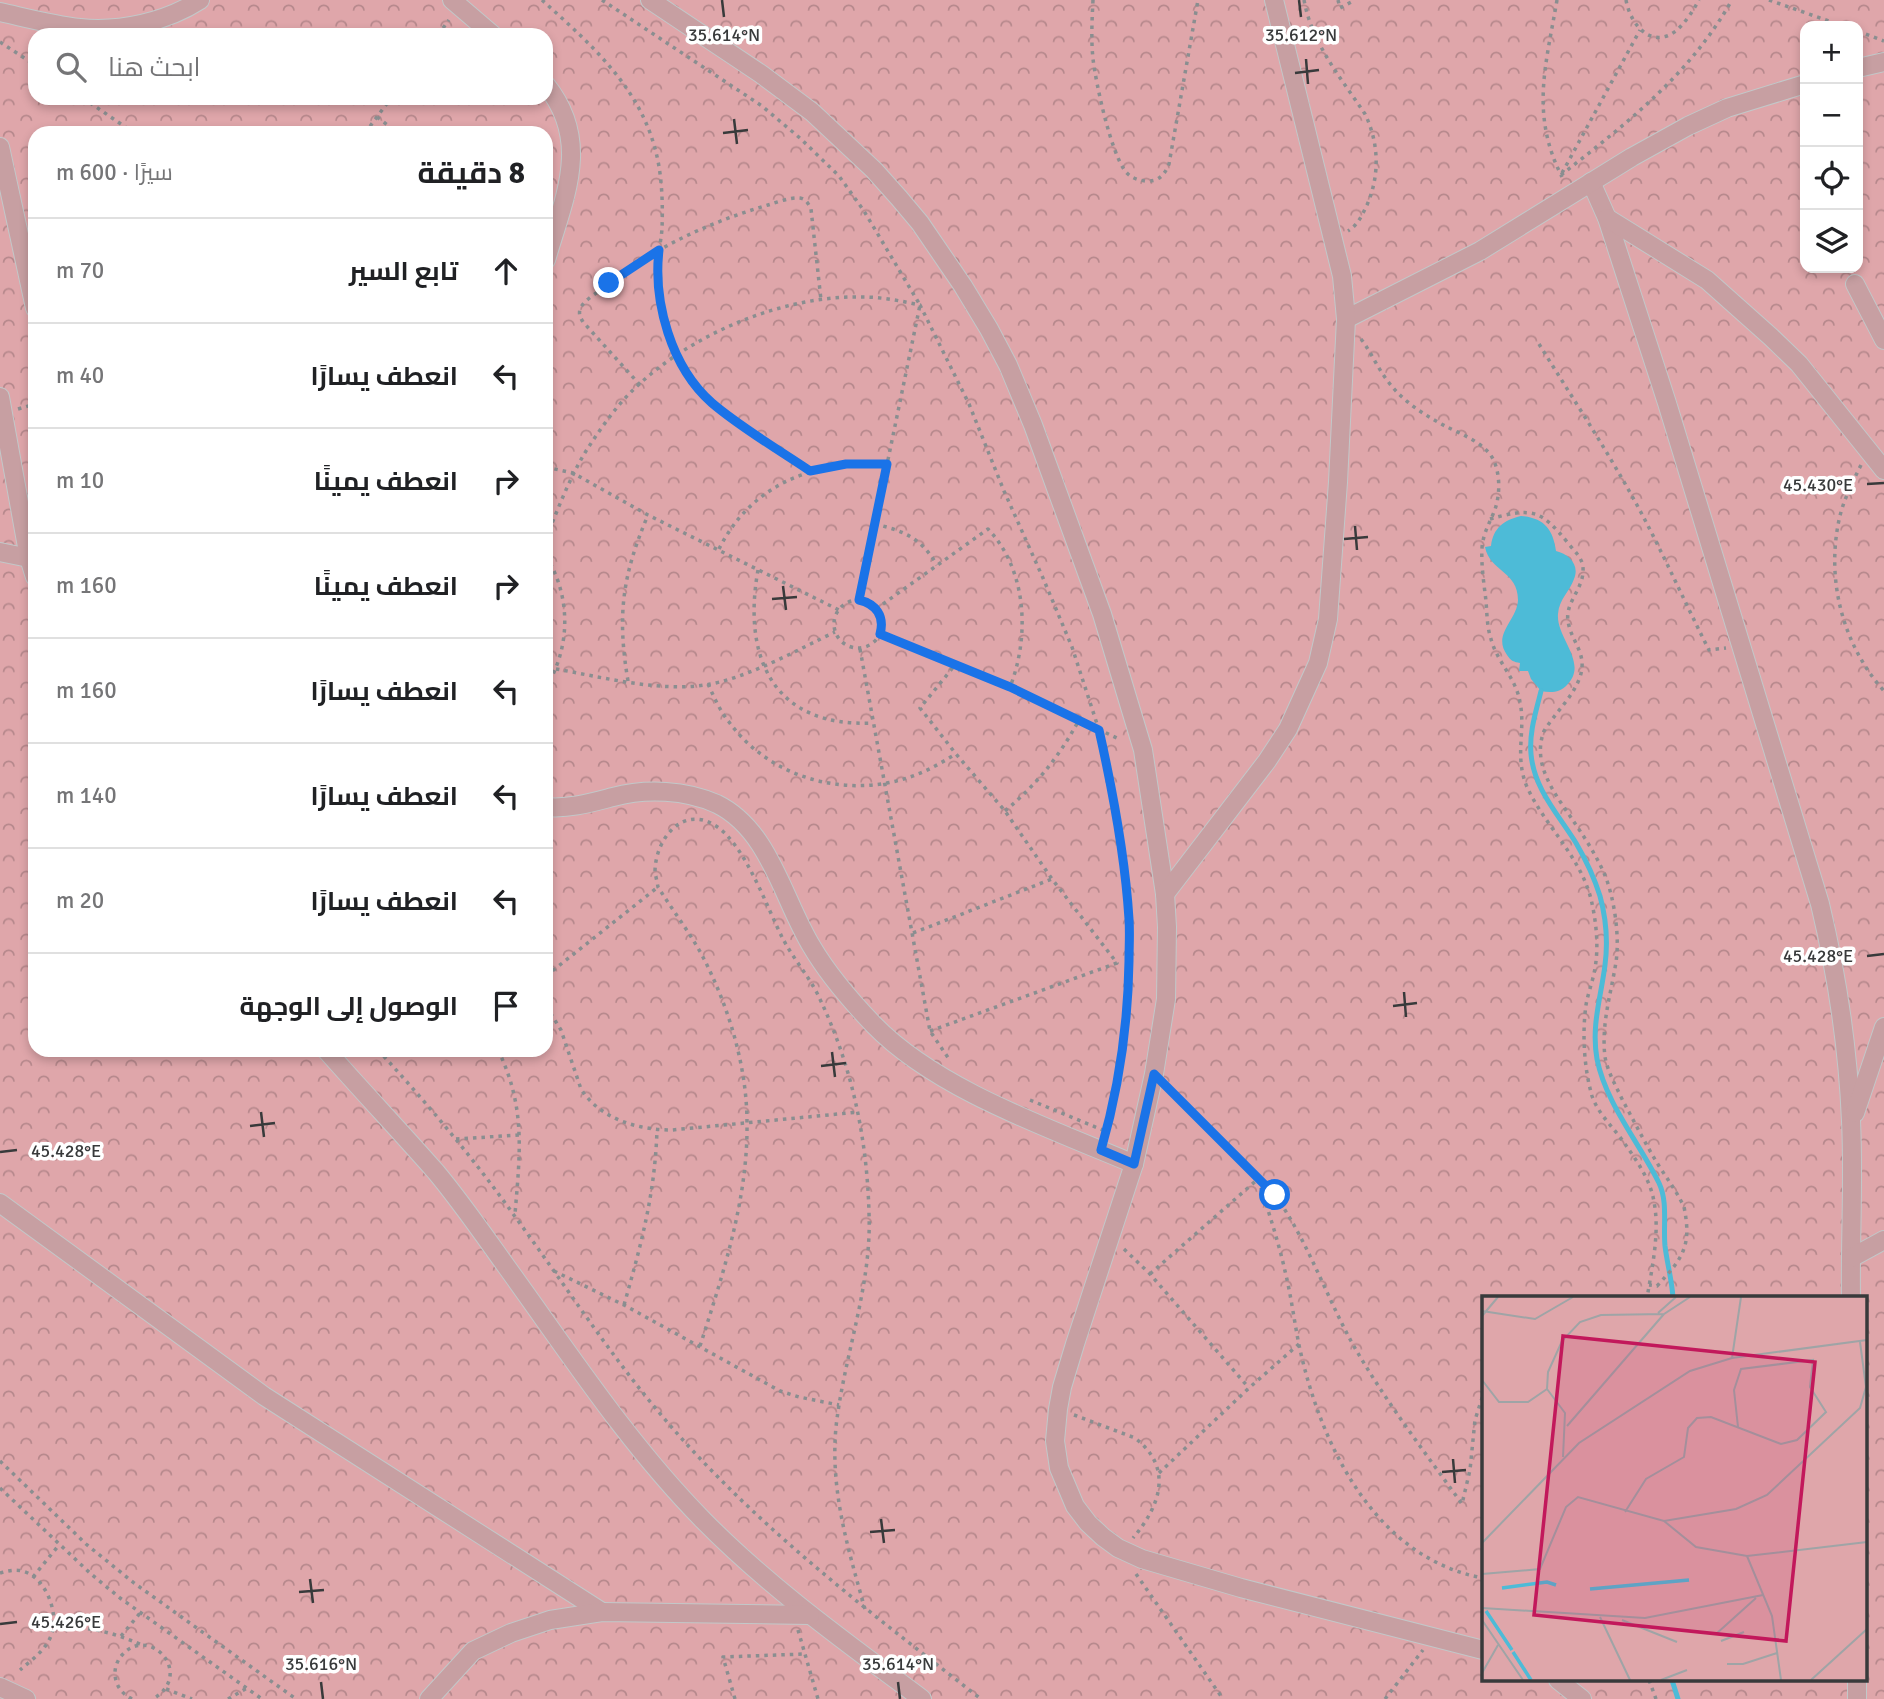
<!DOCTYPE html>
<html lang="ar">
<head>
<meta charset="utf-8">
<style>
  body { margin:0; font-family:Signika,Cairo,sans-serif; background:#f6f6f6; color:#202124; direction:rtl }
  .controls { position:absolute; right:21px; top:21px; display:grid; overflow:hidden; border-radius:14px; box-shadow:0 4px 10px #0003 }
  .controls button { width:63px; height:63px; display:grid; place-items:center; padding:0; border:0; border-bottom:2px solid #e0e0e0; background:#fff; color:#202124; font:35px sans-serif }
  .stop { position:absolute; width:21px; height:21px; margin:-16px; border:5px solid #1a73e8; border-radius:50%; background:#fff }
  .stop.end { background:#1a73e8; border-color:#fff; box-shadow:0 2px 7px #0008 }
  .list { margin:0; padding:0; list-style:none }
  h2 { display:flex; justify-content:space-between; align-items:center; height:91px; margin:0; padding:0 28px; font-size:30px }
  h2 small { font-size:23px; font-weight:400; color:#757577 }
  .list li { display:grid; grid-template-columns:46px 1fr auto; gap:21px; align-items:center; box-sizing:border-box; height:105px; padding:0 28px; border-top:2px solid #e0e0e0 }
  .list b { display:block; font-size:26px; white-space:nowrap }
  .list em { font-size:23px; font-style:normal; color:#757577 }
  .icon { flex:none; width:38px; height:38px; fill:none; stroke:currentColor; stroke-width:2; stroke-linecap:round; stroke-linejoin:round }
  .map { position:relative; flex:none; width:1884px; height:1699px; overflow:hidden; direction:ltr }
  .search { position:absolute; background:#fff; box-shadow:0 4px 10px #0003; left:28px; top:28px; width:525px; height:77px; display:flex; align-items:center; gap:18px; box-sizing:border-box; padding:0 24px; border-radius:21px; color:#757577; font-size:26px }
  .panel { position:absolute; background:#fff; box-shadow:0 4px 10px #0003; left:28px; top:126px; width:525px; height:931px; border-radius:21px; direction:rtl }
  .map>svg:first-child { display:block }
  .park { fill:url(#park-crowns); fill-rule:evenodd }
  .water { fill:#4dbbd7 }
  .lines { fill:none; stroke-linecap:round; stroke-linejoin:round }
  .stream { stroke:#4dbbd7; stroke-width:5 }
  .minor-casing { stroke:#c2c8c9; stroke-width:20 }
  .path { stroke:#8a8e90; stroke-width:3.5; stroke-dasharray:3.5 5; stroke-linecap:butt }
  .minor { stroke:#c79fa2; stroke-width:18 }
  .route { stroke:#1a73e8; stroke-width:9 }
  .ticks { fill:none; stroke:#383a3b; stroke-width:2.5 }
  .inset-river { fill:none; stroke:#4dbbd7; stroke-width:3.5 }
  .inset-road { fill:none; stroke:#9fa4a6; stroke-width:2 }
  .view { fill:#c2185b; fill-opacity:0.15; stroke:#c2185b; stroke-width:3.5 }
  .inset-edge { fill:none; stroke:#383a3b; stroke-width:3.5 }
  .ticks-label { font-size:18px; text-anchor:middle; fill:#383a3b; stroke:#fff; stroke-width:7; stroke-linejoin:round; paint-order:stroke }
</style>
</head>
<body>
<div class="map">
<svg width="1884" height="1699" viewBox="0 0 1884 1699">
  <defs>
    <pattern id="park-crowns" width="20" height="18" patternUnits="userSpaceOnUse" patternTransform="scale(1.75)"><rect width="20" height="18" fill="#dfa6aa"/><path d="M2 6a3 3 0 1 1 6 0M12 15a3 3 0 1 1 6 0" fill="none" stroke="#b6888c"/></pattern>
  </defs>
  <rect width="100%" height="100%" fill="#e4ebed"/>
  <path class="park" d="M0,0H1884V1699H0ZM1805,26H1858V268H1805ZM35,35H546V98H35ZM35,133H546V1050H35ZM1483,1298H1865V1680H1483Z"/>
  <path class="water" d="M1521,516C1544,518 1553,529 1556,551C1569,554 1580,565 1574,579C1570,591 1559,599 1558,614C1556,638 1589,663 1567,685C1560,693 1550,693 1541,691L1531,679L1528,671H1519L1520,663C1514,662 1511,661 1507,655C1492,634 1517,621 1518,600C1518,571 1490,572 1485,547L1491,546C1493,528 1504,520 1521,516Z"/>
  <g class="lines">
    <g class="stream">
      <path d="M1541,691C1536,712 1529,732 1531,754C1534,789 1558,814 1576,843C1586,860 1594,877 1600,896C1606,918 1608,942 1605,965C1601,997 1591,1026 1597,1059C1606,1104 1639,1142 1659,1183C1668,1202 1663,1225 1665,1246C1667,1263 1672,1280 1673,1298"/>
      <polyline points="1672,1680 1678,1699"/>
    </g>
    <g class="minor-casing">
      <g id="minor">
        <polyline points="452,0 493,35"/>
        <polyline points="650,0 761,74 812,112 874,170 899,198 920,223 963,286 989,329 1008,365 1033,425 1102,614 1143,750 1165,894 1167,927 1166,999 1154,1074 1134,1164 1075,1344 1062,1387 1058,1409 1055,1441 1059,1468 1075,1506 1088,1523 1103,1537 1118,1548 1142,1559 1241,1588 1483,1650"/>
        <path d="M0,12C27,18 53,25 80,28C120,32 166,22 200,0"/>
        <polyline points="1858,68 1884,62"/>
        <path d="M546,85C592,142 564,198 546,260"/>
        <polyline points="0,147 35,308"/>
        <path d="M1591,182L1607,218L1667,403L1820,904C1837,975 1848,1048 1851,1121C1854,1180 1850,1239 1851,1298"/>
        <polyline points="1607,218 1707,280 1771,337 1799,364 1884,470"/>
        <polyline points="1855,284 1884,340"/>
        <polyline points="1346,319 1480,251 1632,157 1688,126 1727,108 1805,84"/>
        <polyline points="0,397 29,558 35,577"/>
        <polyline points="0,552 29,558"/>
        <path d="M546,807C570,809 590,803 613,797C646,788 686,790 717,804C770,830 783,900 812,947C829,976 851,1001 874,1025C937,1090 1052,1129 1134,1164"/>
        <polyline points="1165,894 1267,761 1288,729 1318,663 1328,619 1338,482 1346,319 1342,276 1274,0"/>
        <path d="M326,1050C362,1091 400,1131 436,1172C461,1202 483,1234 506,1266C569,1353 628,1444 704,1521C770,1588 847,1643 922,1699"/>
        <polyline points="1855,1113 1884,1027"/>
        <polyline points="0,1203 264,1396 602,1612"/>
        <polyline points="1851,1258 1884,1240"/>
        <polyline points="1558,1680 1582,1699"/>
        <polyline points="1857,1680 1857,1699"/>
        <polyline points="0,1687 26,1699"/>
        <polyline points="429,1699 473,1651 511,1633 550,1620 602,1612 810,1615"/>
      </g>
    </g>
    <g class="path">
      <path d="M542,0C588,42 636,83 654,145C662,171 663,202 662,229C661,241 658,254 657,266C655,307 671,353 695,386C709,404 730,416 749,429C769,443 790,457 810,471"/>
      <polyline points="602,0 762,106 801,139 839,176 864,211 920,305 859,600"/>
      <path d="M1093,0C1092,20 1091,40 1093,59C1096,84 1111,154 1126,172C1131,178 1138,180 1145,181C1158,182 1164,176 1169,164L1198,0"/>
      <path d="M1304,0C1312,44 1341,78 1365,114C1379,143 1380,175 1367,205C1362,215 1358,225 1348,231"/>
      <polyline points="1338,0 1340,8 1355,0"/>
      <path d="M1557,0C1546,65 1530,114 1562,177"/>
      <path d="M1626,0C1630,23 1650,50 1676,31C1685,23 1693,11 1699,0"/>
      <polyline points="1769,0 1843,26"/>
      <polyline points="1858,31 1884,41"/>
      <polyline points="438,35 449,20"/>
      <polyline points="0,42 35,65"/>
      <polyline points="83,98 134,133"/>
      <polyline points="377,117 398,133"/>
      <polyline points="365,133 391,98"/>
      <polyline points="1562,173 1640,30"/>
      <path d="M1561,175C1612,135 1666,93 1705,41C1715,28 1724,14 1732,0"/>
      <path d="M1361,339C1371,352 1377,367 1387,380C1402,401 1423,414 1445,426C1461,434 1485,443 1493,459C1501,475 1500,497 1494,512C1489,524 1483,534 1482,548C1481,565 1484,584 1486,601C1487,614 1487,627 1491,639C1497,662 1516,678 1520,702C1526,731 1514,756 1527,787C1545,826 1580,856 1591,899C1596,920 1599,946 1595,968C1593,981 1588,993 1586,1005C1582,1034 1584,1068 1592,1096C1598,1114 1615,1129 1625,1144C1637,1161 1651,1181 1654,1202C1660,1232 1652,1268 1647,1298"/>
      <path d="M1539,344C1570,394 1603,444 1632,496C1660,546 1683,599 1709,650L1726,648"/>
      <path d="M640,385L583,322C580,317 578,313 581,307C585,300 595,294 602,289C651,249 707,223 768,205C778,202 790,197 800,198C806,199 808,203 811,209L821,300"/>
      <polyline points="18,409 35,404"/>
      <path d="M1861,465C1852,483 1843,501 1839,520C1826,581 1843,645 1884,691"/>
      <polyline points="546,467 573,473 648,515 839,610"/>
      <path d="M1490,519C1533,507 1541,510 1568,543C1575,552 1584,559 1583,571C1583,589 1565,603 1568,621C1571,642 1588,653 1580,677C1573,697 1555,713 1544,731C1531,765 1556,795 1574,822C1585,838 1596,855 1604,873C1614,896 1620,936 1616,962C1611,994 1601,1024 1605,1057C1608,1073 1616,1086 1623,1101C1635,1123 1646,1145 1659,1166C1668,1180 1677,1192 1684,1207C1692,1246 1683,1258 1657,1286L1649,1285"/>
      <path d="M875,524C904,531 921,538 937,565"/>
      <path d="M546,538C558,509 569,479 586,451C599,431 614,409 631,392C688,335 782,295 863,297C882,297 901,301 920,305L969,404L1004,491L1043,578L1072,647L1099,730L1111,784L1123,859L1129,921L1128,990L1122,1058L1114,1106L1106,1135"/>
      <path d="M719,549C752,483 816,460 886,464"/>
      <path d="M546,556C571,596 571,647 546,687"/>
      <path d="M758,570C742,658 774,728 873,723"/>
      <circle cx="858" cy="624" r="24"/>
      <path d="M876,609L988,529C1027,570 1030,636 1010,687"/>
      <polyline points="880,634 1010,687 1121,740"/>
      <polyline points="860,649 930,1031 949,1059"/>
      <path d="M556,669C602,677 658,692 705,685C746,679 797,650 835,632"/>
      <path d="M628,681C617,616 622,576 648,515"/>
      <path d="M708,684C714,697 720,711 729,722C771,780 852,801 918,774C931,769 944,761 956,754"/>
      <path d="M1005,811C1037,784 1059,757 1079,720"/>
      <polyline points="913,933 1052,879"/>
      <polyline points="546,976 658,887"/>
      <path d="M546,1006L561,1030L581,1089C600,1119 638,1130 672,1130L859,1112"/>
      <polyline points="930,1031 1117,963 1052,879 1005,811 956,754 920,708 955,665"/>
      <path d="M378,1050C427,1103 474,1159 516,1218C563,1282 606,1349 657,1410C750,1522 867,1610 981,1699"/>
      <path d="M498,1050C526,1107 520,1153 515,1214"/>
      <path d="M1167,1087L1275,1195C1307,1240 1325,1293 1351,1341C1383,1398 1424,1451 1462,1504L1470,1470L1475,1420L1483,1395"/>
      <polyline points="1030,1100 1105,1131"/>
      <polyline points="456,1139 519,1135"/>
      <polyline points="1124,1249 1150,1274 1249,1388"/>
      <polyline points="554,1271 624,1305 780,1391 799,1397 839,1405"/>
      <path d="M1150,1274L1258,1179C1268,1210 1278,1240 1285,1271C1291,1295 1294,1320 1299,1345C1320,1443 1374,1558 1483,1578"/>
      <path d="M624,1305C641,1245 655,1194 657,1130"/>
      <path d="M700,1346C723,1274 748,1199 747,1123C747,1067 729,1008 704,959C691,934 673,911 658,887C657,882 656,877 655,872C655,839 683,804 716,826C746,846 767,908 783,939C793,958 807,974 817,993C851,1062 867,1136 869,1213C872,1286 844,1355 836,1427C830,1490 848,1549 865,1609"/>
      <path d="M1074,1415L1135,1438C1174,1468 1160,1506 1133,1538"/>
      <polyline points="0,1461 86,1544 134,1583 296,1699"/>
      <polyline points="1159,1473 1249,1388 1299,1344"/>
      <polyline points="0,1488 91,1574 120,1598 262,1699"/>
      <path d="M0,1573C7,1571 15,1569 22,1571C45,1576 59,1612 52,1633C47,1649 33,1659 20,1670"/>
      <polyline points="1136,1574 1223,1699"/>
      <polyline points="33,1577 59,1545"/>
      <path d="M54,1626C89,1627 110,1631 142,1645"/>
      <polyline points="798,1630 818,1699"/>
      <polyline points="121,1636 141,1612"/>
      <polyline points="1649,1680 1656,1699"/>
      <polyline points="166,1689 192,1699"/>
      <path d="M132,1699C122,1694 115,1685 115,1673C115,1666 118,1659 123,1654C150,1625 195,1674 153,1699"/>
      <polyline points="228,1699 247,1688"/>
      <polyline points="735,1699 723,1657 805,1654"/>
      <polyline points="1385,1699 1423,1650"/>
    </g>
    <use href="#minor" class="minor"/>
  </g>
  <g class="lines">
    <path class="route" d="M609,283L659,250C653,302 671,367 712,403C740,427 779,450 810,471L846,464H887L859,600C876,604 885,616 880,634L1010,687L1099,730C1113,792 1125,855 1129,919C1130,933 1129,947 1129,961C1128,1026 1119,1088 1101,1150L1134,1164L1154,1074L1275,1195"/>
  </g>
  <path class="ticks" d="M722,0L724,17M1299,0L1301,17M1306,59L1308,84M1295,73L1319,70M734,119L737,144M723,133L748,130M1867,484L1884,483M1355,526L1357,550M1344,539L1368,537M783,586L786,610M772,599L797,597M1867,956L1884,954M1404,992L1406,1017M1393,1006L1417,1003M832,1052L835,1077M821,1066L846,1063M261,1112L264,1137M250,1126L275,1123M0,1152L17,1150M1453,1459L1455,1483M1442,1472L1466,1470M881,1519L884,1543M870,1532L895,1530M310,1579L313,1603M299,1592L324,1590M0,1624L17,1622M321,1682L323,1699M898,1682L900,1699"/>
  <g transform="translate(1482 1296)">
    <rect width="385" height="385" fill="#e4ebed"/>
    <path d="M0,1H385V384H0Z" fill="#dfa6aa"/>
    <path class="inset-river" d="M20,292L65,286L74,289M108,293L207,284M4,315L30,354M31,356L49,384"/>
    <path class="inset-road" d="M0,15L53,23L91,1M176,17L194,1M0,20L16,1M250,62L259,1M0,84L17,106H46L65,93L66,76L80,45L98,26L119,19L182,18L208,1M65,93L83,117L81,161M85,130L182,18M143,216L164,183L202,161L206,132L215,122L229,121L299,148L315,144L344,116L328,91L331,64L259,73L252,94L256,131M182,225L214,251L265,260L385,246M0,247L97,147L208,75L250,62L385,44M265,260L290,320L299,384M0,278L58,273L84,211L96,201L182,225L254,213L285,199L378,112L384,91L378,46M0,312L163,322L281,299M118,321L148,384M0,324L41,384M140,324L195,346M234,338L274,302M239,345L262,336M245,368H261L295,357M0,377L16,349M179,384L205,374M329,384L385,333"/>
    <path class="view" d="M81,40L333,66L304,345L52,319Z"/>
    <rect width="385" height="385" class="inset-edge"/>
  </g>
  <g class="ticks-label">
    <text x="724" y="41">35.614°N</text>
    <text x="1301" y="41">35.612°N</text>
    <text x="1818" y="491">45.430°E</text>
    <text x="1818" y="962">45.428°E</text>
    <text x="66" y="1157">45.428°E</text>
    <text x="66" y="1628">45.426°E</text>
    <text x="321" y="1670">35.616°N</text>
    <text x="898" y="1670">35.614°N</text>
  </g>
</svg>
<div class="controls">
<button>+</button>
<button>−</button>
<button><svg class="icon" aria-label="locate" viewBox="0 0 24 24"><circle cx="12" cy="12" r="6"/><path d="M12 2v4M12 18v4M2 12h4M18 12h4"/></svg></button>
<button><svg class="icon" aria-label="layers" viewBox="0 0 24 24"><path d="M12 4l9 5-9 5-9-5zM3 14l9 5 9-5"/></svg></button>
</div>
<div class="stop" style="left:1275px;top:1195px"></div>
<div class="stop end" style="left:609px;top:283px"></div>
<div class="search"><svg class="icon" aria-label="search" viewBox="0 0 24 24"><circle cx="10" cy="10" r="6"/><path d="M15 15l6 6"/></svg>ابحث هنا</div>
<section class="panel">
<h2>8 دقيقة<small>سيرًا · 600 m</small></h2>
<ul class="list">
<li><svg class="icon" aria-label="ahead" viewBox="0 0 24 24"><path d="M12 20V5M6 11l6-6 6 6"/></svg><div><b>تابع السير</b></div><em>70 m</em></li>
<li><svg class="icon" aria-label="left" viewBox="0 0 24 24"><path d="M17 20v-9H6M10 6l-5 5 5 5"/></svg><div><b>انعطف يسارًا</b></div><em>40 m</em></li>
<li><svg class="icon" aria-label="right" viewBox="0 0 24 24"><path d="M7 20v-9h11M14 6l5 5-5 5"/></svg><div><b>انعطف يمينًا</b></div><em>10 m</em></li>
<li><svg class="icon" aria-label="right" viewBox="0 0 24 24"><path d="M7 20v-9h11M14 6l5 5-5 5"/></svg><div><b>انعطف يمينًا</b></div><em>160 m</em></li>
<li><svg class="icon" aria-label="left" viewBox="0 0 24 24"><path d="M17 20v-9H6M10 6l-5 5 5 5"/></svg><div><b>انعطف يسارًا</b></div><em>160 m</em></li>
<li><svg class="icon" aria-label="left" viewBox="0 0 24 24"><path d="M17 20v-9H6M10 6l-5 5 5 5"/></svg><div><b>انعطف يسارًا</b></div><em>140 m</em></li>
<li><svg class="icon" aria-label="left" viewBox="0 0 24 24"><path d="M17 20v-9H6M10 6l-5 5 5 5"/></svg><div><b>انعطف يسارًا</b></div><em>20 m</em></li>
<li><svg class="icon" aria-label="arrive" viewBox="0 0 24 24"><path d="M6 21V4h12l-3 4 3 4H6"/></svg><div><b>الوصول إلى الوجهة</b></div></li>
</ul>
</section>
</div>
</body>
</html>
